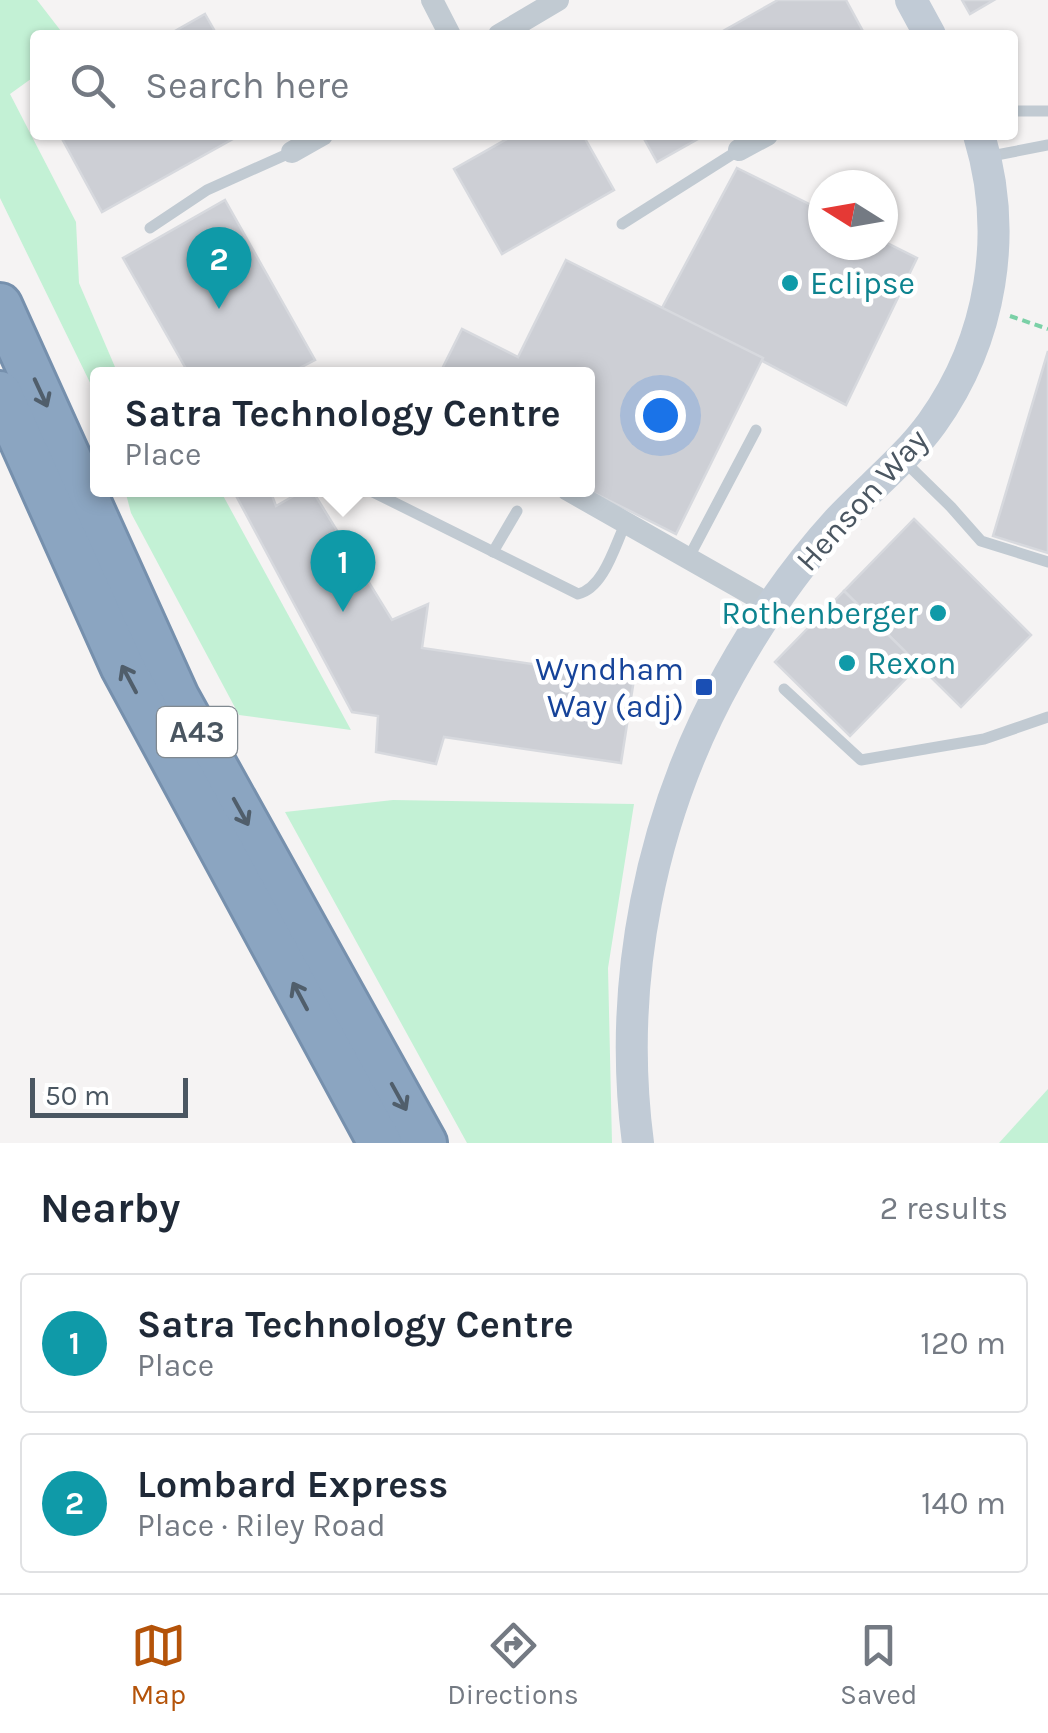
<!DOCTYPE html>
<html lang="en">
<head>
<meta charset="utf-8">
<style>
  body { margin:0; font-family:Karla,sans-serif; background:#f6f6f7; color:#1f2937 }
  .compass { position:absolute; left:808px; top:170px; width:90px; height:90px; border-radius:50%; background:#fff; box-shadow:0 2px 8px #0004; rotate:281deg }
  .scale { position:absolute; left:30px; bottom:25px; width:158px; box-sizing:border-box; padding-left:10px; border:5px solid #4a5661; border-top:0; font-size:28px; line-height:35px; white-space:nowrap; color:#4a5661; -webkit-text-stroke:8px #fff; paint-order:stroke }
  .you { position:absolute; left:660px; top:415px; width:35px; height:35px; margin:-25px; border:8px solid #fff; border-radius:50%; background:#1a73e8; box-shadow:0 0 0 15px #1a73e833 }
  .badge { display:grid; place-items:center; width:65px; height:65px; border-radius:50%; background:#b45309; color:#fff; font-size:32px; font-weight:700 }
  .pin { position:absolute; translate:-50% -82px; filter:drop-shadow(0 2px 5px #0008) }
  .pin::after { content:''; position:absolute; top:52px; width:35px; height:30px; background:inherit; clip-path:polygon(0 0,100% 0,50% 100%) }
  .popup { position:absolute; left:90px; top:367px; width:505px; height:130px; box-sizing:border-box; display:grid; place-content:center; border-radius:10px; background:#fff; filter:drop-shadow(0 2px 8px #0005); font-size:32px; white-space:nowrap; color:#747a83 }
  .popup b { font-size:38px; color:#1f2937 }
  .popup::after { content:''; position:absolute; left:50%; top:100%; margin-left:-20px; border:20px solid transparent; border-top-color:#fff }
  .list { margin:0; padding:0; list-style:none }
  h2 { display:flex; justify-content:space-between; align-items:center; height:130px; margin:0; padding:0 40px; font-size:42px }
  h2 small { font-size:32px; font-weight:400; color:#747a83 }
  .list li { display:grid; grid-template-columns:65px 1fr auto; gap:30px; align-items:center; box-sizing:border-box; height:140px; margin:0 20px 20px; padding:0 20px; border:2px solid #e0e1e3; border-radius:10px }
  .list b { display:block; font-size:38px; white-space:nowrap }
  .list p { margin:0; font-size:32px; white-space:nowrap; color:#747a83 }
  .list em { font-size:32px; font-style:normal; color:#747a83 }
  .icon { flex:none; width:55px; height:55px; fill:none; stroke:currentColor; stroke-width:2; stroke-linecap:round; stroke-linejoin:round }
  .map { position:relative; flex:none; width:1048px; height:1143px; overflow:hidden }
  .search { position:absolute; background:#fff; box-shadow:0 2px 8px #0004; left:30px; right:30px; top:30px; height:110px; display:flex; align-items:center; gap:25px; box-sizing:border-box; padding:0 35px; border-radius:10px; color:#747a83; font-size:38px }
  .sheet { height:450px; background:#fff }
  nav { display:flex; justify-content:space-around; align-items:center; box-sizing:border-box; height:140px; border-top:2px solid #e0e1e3; background:#fff; font-size:28px; color:#747a83 }
  nav a { display:grid; justify-items:center; gap:5px }
  nav .on { color:#b45309 }
  .map>svg:first-child { display:block }
  .green { fill:#c3f1d5 }
  .building { fill:#cdcfd5; stroke:#d7d9de; stroke-width:2.5 }
  .lines { fill:none; stroke-linecap:round; stroke-linejoin:round }
  .highway-casing { stroke:#7690ad; stroke-width:48 }
  .path { stroke:#7ad0a6; stroke-width:4; stroke-dasharray:8 5; stroke-linecap:butt }
  .lane { stroke:#c1cad2; stroke-width:11 }
  .street { stroke:#c1cad2; stroke-width:22 }
  .secondary { stroke:#c1cbd6; stroke-width:32 }
  .highway { stroke:#8ba5c1; stroke-width:42 }
  .oneway { stroke:#505e6b }
  .culture-dot { fill:#0f9aa8; stroke:#fff; stroke-width:4 }
  .transit-dot { fill:#1a4fb4; stroke:#fff; stroke-width:4 }
  .labels { text-anchor:middle; dominant-baseline:central; stroke-width:9; stroke-linejoin:round; paint-order:stroke }
  .shield { fill:#fff; stroke:#808990; stroke-width:2.5 }
  .shield-label { font-size:30px; font-weight:bold; fill:#4a5661 }
  .culture-label { font-size:32px; fill:#0d838f; stroke:#fff; text-anchor:start }
  .street-label { font-size:32px; fill:#4a5661; stroke:#fff }
  .transit-label { font-size:32px; fill:#164399; stroke:#fff; text-anchor:end }
</style>
</head>
<body>
<div class="map">
<svg width="1048" height="1143" viewBox="0 0 1048 1143">
  <rect width="100%" height="100%" fill="#f5f3f3"/>
  <g class="green">
    <polygon points="0,0 37,0 64,35 35,35 35,76 10,94 76,222 79,283 118,374 98,374 98,399 0,198"/>
    <polygon points="125,490 220,490 351,730 239,715 131,513"/>
    <polygon points="393,800 634,804 608,968 612,1143 467,1143 285,812"/>
    <polygon points="1048,1089 1048,1143 999,1143"/>
  </g>
  <g class="building">
    <polygon points="778,0 846,0 865,35 716,35"/>
    <polygon points="962,0 994,0 970,14"/>
    <polygon points="205,14 217,35 168,35"/>
    <polygon points="60,135 240,135 102,212"/>
    <polygon points="514,135 583,135 614,190 502,254 454,169"/>
    <polygon points="642,135 705,135 657,162"/>
    <polygon points="737,168 823,211 823,245 883,245 883,241 917,258 846,405 662,308"/>
    <polygon points="225,200 315,360 288,374 189,374 123,258"/>
    <polygon points="566,260 763,358 676,534 588,490 588,374 440,373 462,329 518,357"/>
    <polygon points="1048,351 1048,553 993,536"/>
    <polygon points="233,490 270,490 276,506 304,490 312,490 392,620 428,604 422,648 634,679 621,763 444,737 436,764 376,752 378,716 352,712"/>
    <polygon points="914,519 1031,635 961,707 844,591"/>
    <polygon points="844,591 919,665 850,736 775,662"/>
  </g>
  <g class="lines">
    <g class="highway-casing">
      <g id="highway">
        <polyline points="0,305 177,697 425,1143"/>
        <polyline points="0,393 122,666 380,1143"/>
      </g>
    </g>
    <polyline class="path" points="1010,316 1048,329"/>
    <g class="lane">
      <polyline points="1013,111 1048,111"/>
      <polyline points="986,157 1048,145"/>
      <polyline points="622,224 739,150"/>
      <polyline points="150,228 207,190 292,152"/>
      <polyline points="905,462 951,507 981,541 1048,562"/>
      <path d="M369,490L578,594C604,588 615,545 626,522"/>
      <polyline points="493,552 517,511"/>
      <polyline points="688,559 756,430"/>
      <polyline points="784,689 861,760 984,739 1048,717"/>
    </g>
    <g class="street">
      <polyline points="432,0 450,35"/>
      <polyline points="499,35 558,0"/>
      <polyline points="739,150 767,135"/>
      <polyline points="292,152 322,135"/>
      <polyline points="568,490 772,606"/>
    </g>
    <g class="secondary">
      <polyline points="911,0 930,35"/>
      <path d="M638,1143C617,984 650,816 729,675C759,621 796,567 838,521C868,489 906,459 932,423C992,339 1009,233 979,135"/>
    </g>
    <use href="#highway" class="highway"/>
  </g>
  <defs><path id="oneway-shaft" d="M-6 0H5M1.5-3L5.5 0L1.5 3" fill="none" stroke-width="1.6" stroke-linecap="round" stroke-linejoin="round" transform="scale(2.5)"/></defs>
  <g class="oneway">
    <use href="#oneway-shaft" transform="translate(41 393) rotate(65)"/>
    <use href="#oneway-shaft" transform="translate(129 679) rotate(-118)"/>
    <use href="#oneway-shaft" transform="translate(241 812) rotate(61)"/>
    <use href="#oneway-shaft" transform="translate(300 996) rotate(-118)"/>
    <use href="#oneway-shaft" transform="translate(399 1097) rotate(61)"/>
  </g>
  <g class="culture-dot">
    <circle cx="790" cy="283" r="10"/>
    <circle cx="938" cy="613" r="10"/>
    <circle cx="847" cy="663" r="10"/>
  </g>
  <rect class="transit-dot" x="694" y="677" width="20" height="20" rx="5"/>
  <g class="labels">
    <rect class="shield" x="157" y="707" width="80" height="50" rx="8"/>
    <g class="shield-label">
      <text x="197" y="732">A43</text>
    </g>
    <g class="culture-label">
      <text x="810" y="283">Eclipse</text>
      <text x="918" y="613" text-anchor="end">Rothenberger</text>
      <text x="867" y="663">Rexon</text>
    </g>
    <g class="street-label">
      <text transform="translate(862 500) rotate(-48)">Henson Way</text>
    </g>
    <g class="transit-label">
      <text x="684" y="669">Wyndham<tspan x="684" dy="37">Way (adj)</tspan></text>
    </g>
  </g>
</svg>
<svg class="compass" viewBox="-18 -18 36 36"><path d="M0-13l5 13h-10z" fill="#e53935"/><path d="M0 13l5-13h-10z" fill="#747a83"/></svg>
<div class="scale">50 m</div>
<div class="you"></div>
<div class="pin badge" style="left:343px;top:612px;background:#0f9aa8">1</div>
<div class="popup"><b>Satra Technology Centre</b>Place</div>
<div class="pin badge" style="left:219px;top:309px;background:#0f9aa8">2</div>
<div class="search"><svg class="icon" aria-label="search" viewBox="0 0 24 24"><circle cx="10" cy="10" r="6"/><path d="M15 15l6 6"/></svg>Search here</div>
</div>
<section class="sheet">
<h2>Nearby<small>2 results</small></h2>
<ul class="list">
<li><span class="badge" style="background:#0f9aa8">1</span><div><b>Satra Technology Centre</b><p>Place</p></div><em>120 m</em></li>
<li><span class="badge" style="background:#0f9aa8">2</span><div><b>Lombard Express</b><p>Place · Riley Road</p></div><em>140 m</em></li>
</ul>
</section>
<nav>
<a class="on"><svg class="icon" aria-label="map" viewBox="0 0 24 24"><path d="M3 6l6-2 6 2 6-2v14l-6 2-6-2-6 2zM9 4v14M15 6v14"/></svg>Map</a>
<a><svg class="icon" aria-label="directions" viewBox="0 0 24 24"><path d="M12 3l9 9-9 9-9-9zM9 14v-3h6M13 9l2 2-2 2"/></svg>Directions</a>
<a><svg class="icon" aria-label="saved" viewBox="0 0 24 24"><path d="M7 4h10v16l-5-4-5 4z"/></svg>Saved</a>
</nav>
</body>
</html>
